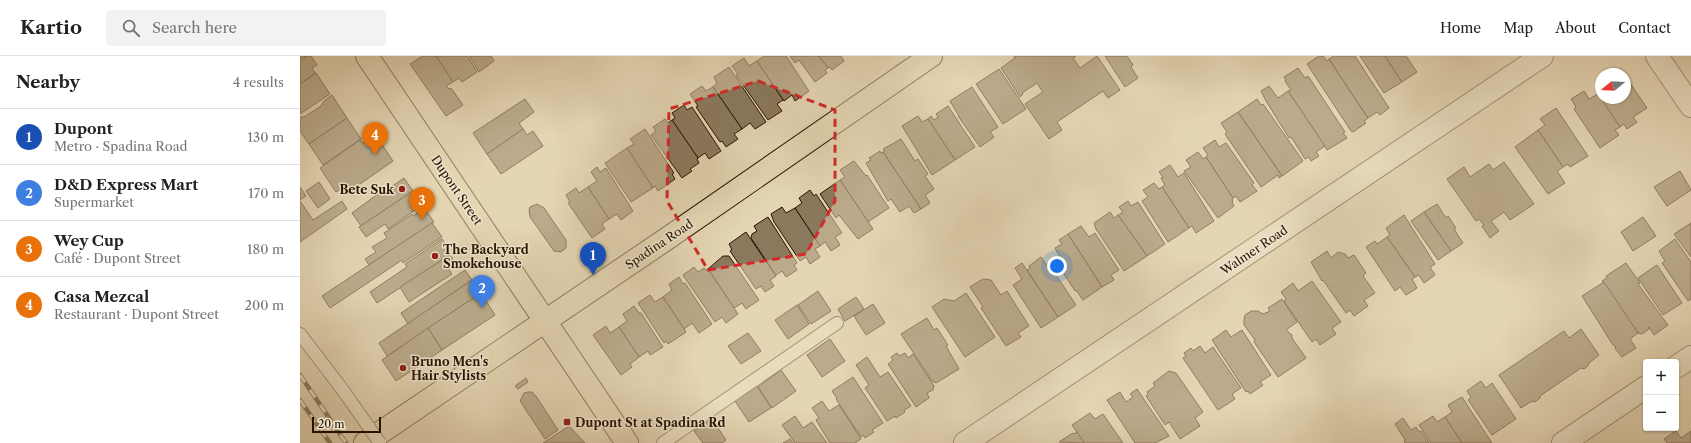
<!DOCTYPE html>
<html lang="en">
<head>
<meta charset="utf-8">
<style>
  body { margin:0; font-family:"Libre Caslon Text",serif; background:#f2f2f2; color:#222 }
  .controls { position:absolute; right:12px; bottom:12px; display:grid; overflow:hidden; border-radius:4px; box-shadow:0 1px 3px #0004 }
  .controls button { width:36px; height:36px; display:grid; place-items:center; padding:0; border:0; border-bottom:1px solid #e0e0e0; background:#fff; color:#222; font:20px sans-serif }
  .compass { position:absolute; left:1295px; top:12px; width:36px; height:36px; border-radius:50%; background:#fff; box-shadow:0 1px 3px #0004; rotate:252deg }
  .scale { position:absolute; left:12px; bottom:10px; width:69px; box-sizing:border-box; padding-left:4px; border:2px solid #291400; border-top:0; font-size:11px; line-height:14px; white-space:nowrap; color:#291400; -webkit-text-stroke:3px #ede4ce; paint-order:stroke }
  .you { position:absolute; left:757px; top:210px; width:14px; height:14px; margin:-10px; border:3px solid #fff; border-radius:50%; background:#1a73e8; box-shadow:0 0 0 6px #1a73e833 }
  .badge { display:grid; place-items:center; width:26px; height:26px; border-radius:50%; background:#ea580c; color:#fff; font-size:13px; font-weight:700 }
  .pin { position:absolute; translate:-50% -33px; filter:drop-shadow(0 1px 2px #0008) }
  .pin::after { content:''; position:absolute; top:21px; width:14px; height:12px; background:inherit; clip-path:polygon(0 0,100% 0,50% 100%) }
  .list { margin:0; padding:0; list-style:none }
  h2 { display:flex; justify-content:space-between; align-items:center; height:52px; margin:0; padding:0 16px; font-size:17px }
  h2 small { font-size:13px; font-weight:400; color:#767676 }
  .list li { display:grid; grid-template-columns:26px 1fr auto; gap:12px; align-items:center; box-sizing:border-box; height:56px; padding:0 16px; border-top:1px solid #e0e0e0 }
  .list b { display:block; font-size:15px; white-space:nowrap }
  .list p { margin:0; font-size:13px; white-space:nowrap; color:#767676 }
  .list em { font-size:13px; font-style:normal; color:#767676 }
  .icon { flex:none; width:22px; height:22px; fill:none; stroke:currentColor; stroke-width:2; stroke-linecap:round; stroke-linejoin:round }
  .map { position:relative; flex:none; width:1391px; height:387px; overflow:hidden }
  header { display:flex; align-items:center; gap:24px; box-sizing:border-box; height:56px; padding:0 20px; background:#fff; border-bottom:1px solid #e0e0e0 }
  header strong { font-size:19px }
  nav { display:flex; gap:22px; margin-inline-start:auto; font-size:14px }
  .search { width:280px; height:36px; background:#f2f2f2; display:flex; align-items:center; gap:10px; box-sizing:border-box; padding:0 14px; border-radius:4px; color:#767676; font-size:15px }
  main { display:flex }
  aside { flex:1; background:#fff }
  .map>svg:first-child { display:block }
  .building { fill:#8a795d; stroke:#291400 }
  .lines { fill:none; stroke-linecap:round; stroke-linejoin:round }
  .service-casing { stroke:#58442d; stroke-width:14 }
  .minor-casing { stroke:#58442d; stroke-width:24 }
  .primary-casing { stroke:#291400; stroke-width:24 }
  .service { stroke:#ede4ce; stroke-width:12 }
  .minor { stroke:#ede4ce; stroke-width:22 }
  .primary { stroke:#e4d6b3; stroke-width:22 }
  .rail-casing { stroke:#291400; stroke-width:4.5 }
  .rail { stroke:#ede4ce; stroke-width:3; stroke-dasharray:9; stroke-linecap:butt }
  .service-bridge-casing { stroke:#58442d; stroke-width:14; stroke-linecap:butt }
  .service-bridge { stroke:#ede4ce; stroke-width:12 }
  .marked { fill:none; stroke:#d62828; stroke-width:3; stroke-dasharray:8 5; stroke-linejoin:round }
  .poi-dot { fill:#8f2418; stroke:#ede4ce; stroke-width:1.5 }
  .labels { text-anchor:middle; dominant-baseline:central; stroke-width:3; stroke-linejoin:round; paint-order:stroke }
  .poi-label { font-size:12px; font-weight:bold; fill:#291400; stroke:#ede4ce; text-anchor:start }
  .street-label { font-size:12px; fill:#291400; stroke:#ede4ce }
</style>
</head>
<body>
<header>
<strong>Kartio</strong>
<div class="search"><svg class="icon" aria-label="search" viewBox="0 0 24 24"><circle cx="10" cy="10" r="6"/><path d="M15 15l6 6"/></svg>Search here</div>
<nav><a>Home</a><a>Map</a><a>About</a><a>Contact</a></nav>
</header>
<main>
<aside>
<h2>Nearby<small>4 results</small></h2>
<ul class="list">
<li><span class="badge" style="background:#1a4fb4">1</span><div><b>Dupont</b><p>Metro · Spadina Road</p></div><em>130 m</em></li>
<li><span class="badge" style="background:#3f7fe0">2</span><div><b>D&amp;D Express Mart</b><p>Supermarket</p></div><em>170 m</em></li>
<li><span class="badge" style="background:#e8710a">3</span><div><b>Wey Cup</b><p>Café · Dupont Street</p></div><em>180 m</em></li>
<li><span class="badge" style="background:#e8710a">4</span><div><b>Casa Mezcal</b><p>Restaurant · Dupont Street</p></div><em>200 m</em></li>
</ul>
</aside>
<div class="map">
<svg width="1391" height="387" viewBox="0 0 1391 387">
  <rect width="100%" height="100%" fill="#e4d6b3"/>
  <filter id="stains"><feTurbulence type="fractalNoise" baseFrequency=".005" numOctaves="4"/><feColorMatrix values="0 0 0 0 .2 0 0 0 0 .09 0 0 0 0 .02 0 0 0 .5 -.17"/></filter>
  <radialGradient id="worn" r=".72"><stop offset=".6" stop-color="#630" stop-opacity="0"/><stop offset="1" stop-color="#630" stop-opacity=".3"/></radialGradient>
  <g class="building">
    <polygon points="0,0 7,0 0,5"/>
    <polygon points="7,0 11,0 17,9 12,12 15,17 0,28 0,5"/>
    <polygon points="123,0 136,0 153,26 146,30 149,33 151,32 163,49 146,60 110,8"/>
    <polygon points="136,0 167,0 177,16 162,26 159,22 153,26"/>
    <polygon points="169,0 191,0 194,5 179,16"/>
    <polygon points="464,0 486,0 509,35 495,45 492,39 484,45 457,5"/>
    <polygon points="490,0 519,0 528,12 525,14 527,17 515,26 499,4 495,7"/>
    <polygon points="519,0 541,0 544,5 532,14 530,11 528,12"/>
    <polygon points="714,0 776,0 773,2 780,12 797,0 820,34 808,42 803,35 757,66 762,74 749,83 725,48 743,36 737,27 722,37 723,38 720,41 701,12 715,2"/>
    <polygon points="805,0 827,0 833,9 831,11 838,22 825,31"/>
    <polygon points="1019,0 1023,0 1027,5 1029,3 1068,62 1064,65 1066,67 1053,76 1051,75 1007,8"/>
    <polygon points="1032,0 1055,0 1089,52 1080,59 1077,56 1068,62 1029,3 1033,1"/>
    <polygon points="1060,0 1085,0 1102,26 1084,37"/>
    <polygon points="1085,0 1106,0 1117,16 1102,26"/>
    <polygon points="444,2 449,10 457,5 483,44 477,48 482,55 468,64 436,19 438,18 432,10"/>
    <polygon points="429,11 466,66 455,73 450,67 442,73 413,31 417,27 414,21"/>
    <polygon points="998,12 1005,22 1008,20 1045,76 1043,77 1047,82 1027,94 988,35 991,34 985,25 986,24 984,21"/>
    <polygon points="699,13 726,53 703,68 676,28"/>
    <polygon points="16,17 30,38 0,58 0,28"/>
    <polygon points="1326,21 1347,52 1333,61 1337,66 1327,73 1324,68 1320,71 1298,38 1301,36 1301,42 1325,42"/>
    <polygon points="402,30 406,35 413,31 442,73 434,78 438,83 426,91 422,85 420,86 396,51 398,50 390,38"/>
    <polygon points="969,30 978,42 988,35 1025,90 1016,96 1019,100 1011,105 1009,101 1005,103 991,81 989,82 966,45 961,35"/>
    <polygon points="672,31 698,71 690,76 694,81 680,91 658,60 659,60 650,45"/>
    <polygon points="1284,35 1289,43 1298,38 1320,71 1315,74 1319,79 1300,92 1274,53 1276,51 1271,43"/>
    <polygon points="32,39 47,62 9,88 0,75 0,61 4,61 21,50 24,45"/>
    <polygon points="225,43 234,56 219,67 223,73 187,98 173,77"/>
    <polygon points="957,43 961,49 963,48 1003,105 982,120 938,56"/>
    <polygon points="384,49 387,54 392,51 421,95 409,103 405,97 398,102 372,64 375,62 372,57"/>
    <polygon points="648,50 675,91 655,104 628,63 631,60 634,64 638,61 636,58"/>
    <polygon points="1256,52 1288,100 1270,111 1268,108 1263,111 1238,74 1245,69 1240,63"/>
    <polygon points="938,56 982,120 979,122 978,119 961,131 925,78 927,76 921,67"/>
    <polygon points="618,60 622,66 628,63 655,104 632,119 602,70"/>
    <polygon points="47,62 61,83 23,109 9,88"/>
    <polygon points="365,63 368,67 372,64 398,102 397,103 399,107 390,113 392,115 382,122 351,79 356,75 353,71"/>
    <polygon points="223,73 227,79 233,75 243,90 201,118 187,98"/>
    <polygon points="345,73 374,117 372,118 375,123 358,135 355,130 353,132 327,92 334,88 330,83"/>
    <polygon points="1238,74 1263,111 1257,115 1265,127 1248,138 1215,91"/>
    <polygon points="75,78 93,105 50,135 46,129 36,136 20,112 60,84 63,87"/>
    <polygon points="601,83 615,105 618,103 628,118 625,120 634,133 625,139 630,147 621,153 583,96 585,95 583,93"/>
    <polygon points="915,84 919,91 926,87 954,127 952,129 957,135 940,146 936,140 933,142 906,101 908,99 903,92"/>
    <polygon points="327,92 353,132 331,146 305,107"/>
    <polygon points="580,95 581,97 583,96 621,153 614,157 609,150 600,156 591,143 588,145 566,107 571,104 569,102"/>
    <polygon points="898,96 903,103 906,101 933,142 932,143 933,145 932,146 934,150 918,162 884,115 891,111 886,104"/>
    <polygon points="554,105 566,120 567,119 589,152 568,166 540,124 545,121 540,114"/>
    <polygon points="1204,106 1234,148 1210,164 1204,156 1191,165 1199,175 1190,182 1182,170 1184,169 1179,163 1176,165 1147,123 1164,111 1170,121 1189,108 1193,114"/>
    <polygon points="870,109 878,121 884,117 914,165 896,177 892,170 889,172 862,131 865,129 861,122 863,121 859,116"/>
    <polygon points="297,111 300,116 306,112 333,155 321,164 317,158 309,163 288,131 297,125 291,116"/>
    <polygon points="1380,115 1391,134 1367,150 1354,131"/>
    <polygon points="104,122 113,135 61,170 52,157 90,129 91,131"/>
    <polygon points="540,124 573,173 558,183 539,159 536,162 520,138"/>
    <polygon points="19,126 30,143 18,152 6,135"/>
    <polygon points="854,127 859,133 862,131 889,172 868,186 842,145 848,141 843,134"/>
    <polygon points="0,131 6,140 0,144"/>
    <polygon points="288,131 309,163 302,168 305,173 292,182 268,147 270,146 266,139 276,132 279,137"/>
    <polygon points="510,134 514,140 516,138 542,177 535,181 540,189 531,195 525,186 520,190 495,152 502,147 499,142"/>
    <polygon points="113,135 122,149 88,173 85,168 66,181 59,171"/>
    <polygon points="0,145 13,164 42,145 47,153 0,186"/>
    <polygon points="828,145 831,150 838,146 865,188 847,200 818,159 823,156 819,151"/>
    <polygon points="237,148 244,152 266,184 266,192 261,196 254,195 230,161 229,154 230,151"/>
    <polygon points="1137,148 1146,162 1148,160 1156,172 1154,173 1163,187 1151,195 1124,156"/>
    <polygon points="482,151 486,157 495,152 520,190 515,193 520,201 510,208 506,201 500,205 474,166 471,158"/>
    <polygon points="124,152 134,166 69,209 65,203 76,196 72,191 87,182 84,177 112,158 113,160"/>
    <polygon points="810,156 814,162 818,159 847,200 824,215 796,173 794,167"/>
    <polygon points="1124,156 1151,195 1138,204 1111,165"/>
    <polygon points="1104,159 1135,208 1130,211 1135,219 1124,227 1119,219 1115,221 1087,181 1090,179 1086,172"/>
    <polygon points="468,161 497,207 494,209 497,214 486,221 482,215 476,219 451,182 452,178 457,175 454,170"/>
    <polygon points="1343,161 1356,180 1333,195 1321,176"/>
    <polygon points="132,167 142,181 103,207 102,204 30,252 22,240"/>
    <polygon points="1391,167 1391,201 1374,178"/>
    <polygon points="781,170 789,181 795,177 819,214 811,219 814,224 802,231 768,178"/>
    <polygon points="446,176 476,220 470,224 474,230 465,236 461,230 456,233 430,195 432,194 429,188"/>
    <polygon points="768,178 802,231 783,244 776,234 775,235 759,210 761,208 757,202 760,201 755,192 762,188 759,184"/>
    <polygon points="1087,181 1115,221 1112,223 1117,232 1106,239 1100,231 1095,235 1066,191 1075,185 1077,188"/>
    <polygon points="142,183 149,193 147,194 150,199 77,247 70,236 107,211 105,208"/>
    <polygon points="1375,183 1391,206 1391,243 1388,245 1362,207 1365,205 1359,195"/>
    <polygon points="1027,195 1031,202 1038,196 1045,198 1048,202 1054,199 1066,217 1063,220 1075,237 1064,244 1068,250 1054,260 1050,254 1046,257 1023,224 1022,225 1011,206"/>
    <polygon points="150,199 153,203 146,209 152,218 109,246 100,231"/>
    <polygon points="423,200 429,200 459,244 446,253 442,247 434,252 408,213"/>
    <polygon points="741,201 750,214 752,213 776,249 758,261 727,214 730,212 729,210"/>
    <polygon points="722,207 758,261 741,272 713,229 722,223 715,212"/>
    <polygon points="1326,207 1340,227 1338,228 1368,269 1354,279 1349,271 1348,274 1342,278 1338,277 1302,225 1307,222 1306,220"/>
    <polygon points="1357,209 1382,247 1363,259 1338,222"/>
    <polygon points="394,211 398,216 404,212 406,214 408,213 438,258 426,267 422,261 415,266 383,219"/>
    <polygon points="165,214 172,224 108,268 101,257"/>
    <polygon points="379,221 383,228 385,227 412,268 399,277 392,267 384,273 363,241 372,234 369,228"/>
    <polygon points="683,223 691,224 701,239 707,235 729,270 718,277 721,281 706,290 681,252 683,251 670,231"/>
    <polygon points="172,224 181,237 87,300 79,287"/>
    <polygon points="1012,225 1041,266 1032,272 1036,278 1020,289 1016,283 1012,286 984,245 986,243 981,236 993,227 998,235"/>
    <polygon points="1304,226 1338,277 1330,283 1336,292 1322,301 1315,292 1316,291 1313,289 1282,240"/>
    <polygon points="518,235 531,255 511,268 498,249"/>
    <polygon points="181,237 195,259 142,294 128,272"/>
    <polygon points="666,237 695,281 665,301 632,251 644,243 654,245"/>
    <polygon points="350,239 355,246 363,241 386,276 368,288 366,285 364,287 338,247"/>
    <polygon points="556,241 564,253 545,265 538,253"/>
    <polygon points="982,243 997,266 986,274 992,279 992,282 1006,302 978,321 954,286 955,284 944,269 944,264 945,259 951,255 958,255 963,258 968,256 970,255 968,252"/>
    <polygon points="573,248 585,267 566,279 554,260"/>
    <polygon points="497,249 509,268 488,283 475,264"/>
    <polygon points="334,250 339,257 341,257 363,291 350,299 348,295 339,301 319,271 327,265 323,258"/>
    <polygon points="627,262 634,274 637,272 648,289 646,290 659,313 636,327 632,325 601,278"/>
    <polygon points="306,270 310,277 319,271 339,301 330,308 332,311 321,319 293,279"/>
    <polygon points="128,272 142,294 96,325 82,304"/>
    <polygon points="1281,273 1299,299 1289,307 1288,310 1284,313 1281,312 1240,340 1240,342 1235,346 1232,345 1221,352 1199,319 1264,275 1269,282"/>
    <polygon points="926,274 931,281 942,274 971,319 960,326 963,329 950,338 948,335 946,336 912,284"/>
    <polygon points="448,277 461,295 441,308 428,290"/>
    <polygon points="530,283 545,305 522,321 507,299"/>
    <polygon points="900,290 905,297 913,291 941,332 932,338 935,343 918,354 883,302 886,300 884,297 891,292 893,295"/>
    <polygon points="597,297 599,300 605,297 608,302 613,298 634,330 633,334 627,337 629,342 616,351 588,308 593,304 591,301"/>
    <polygon points="567,301 580,321 588,316 611,350 604,354 605,356 596,362 595,360 587,365 565,332 569,329 556,309"/>
    <polygon points="481,314 496,335 472,352 458,331"/>
    <polygon points="869,315 876,317 903,356 895,362 900,370 880,383 869,366 865,369 846,340 848,338 847,336 855,330 853,327"/>
    <polygon points="553,321 583,367 572,374 574,376 565,382 563,379 561,381 536,343 537,342 532,335"/>
    <polygon points="226,322 228,326 218,333 215,330"/>
    <polygon points="1181,325 1186,332 1192,327 1216,363 1192,379 1168,344 1171,341 1167,335"/>
    <polygon points="457,330 471,352 449,366 435,345"/>
    <polygon points="837,333 869,380 855,387 835,387 807,344 820,336 826,346 833,341 830,338"/>
    <polygon points="228,336 232,336 236,340 258,374 245,383 220,345 224,337"/>
    <polygon points="1162,341 1188,381 1192,387 1162,387 1145,361 1152,356 1148,349"/>
    <polygon points="522,345 529,355 539,349 561,383 555,387 530,387 516,364 519,362 512,352"/>
    <polygon points="790,357 795,363 803,358 823,387 784,387 772,369"/>
    <polygon points="495,360 503,372 512,366 527,387 495,387 482,369"/>
    <polygon points="1133,360 1137,366 1145,361 1162,387 1131,387 1119,369"/>
    <polygon points="1103,362 1111,374 1116,371 1119,376 1121,375 1129,387 1105,387 1104,385 1105,384 1095,368"/>
    <polygon points="412,363 426,384 422,387 403,387 394,375"/>
    <polygon points="269,370 285,387 243,387"/>
    <polygon points="1376,375 1381,382 1391,375 1391,387 1367,387 1364,383"/>
    <polygon points="777,376 784,387 759,386 773,377 774,378"/>
    <polygon points="490,383 493,387 483,387"/>
  </g>
  <g class="lines">
    <g class="service-casing">
      <g id="service">
        <polyline points="0,278 42,333"/>
        <polyline points="363,387 537,267"/>
      </g>
    </g>
    <g class="minor-casing">
      <g id="minor">
        <polyline points="1357,0 1391,50"/>
        <polyline points="1376,311 1391,301"/>
        <polyline points="665,387 1242,0"/>
        <polyline points="1263,387 1346,331"/>
      </g>
    </g>
    <g class="primary-casing">
      <g id="primary">
        <polyline points="67,0 327,387"/>
        <polyline points="65,387 365,184 631,0"/>
      </g>
    </g>
    <use href="#service" class="service"/>
    <use href="#minor" class="minor"/>
    <use href="#primary" class="primary"/>
    <g class="rail-casing">
      <g id="rail">
        <polyline points="0,319 46,387"/>
        <polyline points="0,344 30,387"/>
      </g>
    </g>
    <use href="#rail" class="rail"/>
    <g class="service-bridge-casing">
      <polyline id="service-bridge" points="42,333 80,387"/>
    </g>
    <use href="#service-bridge" class="service-bridge"/>
  </g>
  <path d="M0 0H1391V387H0ZM458,25L535,54V145L506,198L408,214L367,145L369,53Z" fill="#e4d6b3" fill-opacity=".55" fill-rule="evenodd"/>
  <path class="marked" d="M458,25L535,54V145L506,198L408,214L367,145L369,53Z"/>
  <g class="poi-dot">
    <circle cx="102" cy="133" r="4"/>
    <circle cx="135" cy="200" r="4"/>
    <circle cx="103" cy="312" r="4"/>
    <rect x="263" y="362" width="8" height="8" rx="2"/>
  </g>
  <g class="labels">
    <g class="poi-label">
      <text x="94" y="133" text-anchor="end">Bete Suk</text>
      <text x="143" y="193">The Backyard<tspan x="143" dy="14">Smokehouse</tspan></text>
      <text x="111" y="305">Bruno Men's<tspan x="111" dy="14">Hair Stylists</tspan></text>
      <text x="275" y="366">Dupont St at Spadina Rd</text>
    </g>
    <g class="street-label">
      <text transform="translate(157 134) rotate(56)">Dupont Street</text>
      <text transform="translate(359 188) rotate(-34)">Spadina Road</text>
      <text transform="translate(954 194) rotate(-34)">Walmer Road</text>
    </g>
  </g>
  <rect width="100%" height="100%" filter="url(#stains)"/>
  <rect width="100%" height="100%" fill="url(#worn)"/>
</svg>
<div class="controls">
<button>+</button>
<button>−</button>
</div>
<svg class="compass" viewBox="-18 -18 36 36"><path d="M0-13l5 13h-10z" fill="#e53935"/><path d="M0 13l5-13h-10z" fill="#767676"/></svg>
<div class="scale">20 m</div>
<div class="you"></div>
<div class="pin badge" style="left:293px;top:219px;background:#1a4fb4">1</div>
<div class="pin badge" style="left:182px;top:252px;background:#3f7fe0">2</div>
<div class="pin badge" style="left:122px;top:164px;background:#e8710a">3</div>
<div class="pin badge" style="left:75px;top:99px;background:#e8710a">4</div>
</div>
</main>
</body>
</html>
